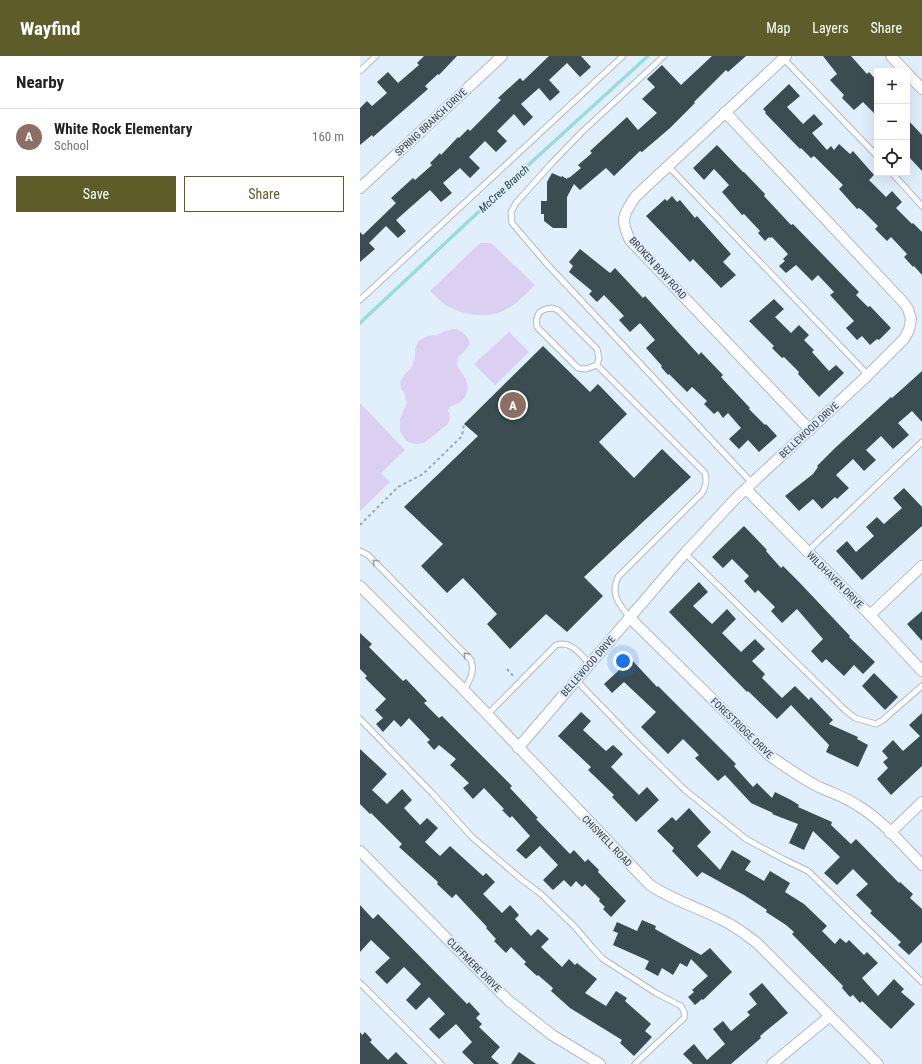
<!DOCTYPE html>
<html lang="en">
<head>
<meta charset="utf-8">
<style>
  body { margin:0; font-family:"Roboto Condensed",sans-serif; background:#f2f2f2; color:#222 }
  .controls { position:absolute; right:12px; top:12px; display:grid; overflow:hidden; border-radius:0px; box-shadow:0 4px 16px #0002 }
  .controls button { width:36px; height:36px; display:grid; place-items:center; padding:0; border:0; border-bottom:1px solid #e0e0e0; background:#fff; color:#222; font:20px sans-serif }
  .you { position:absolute; left:263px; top:605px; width:14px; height:14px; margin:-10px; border:3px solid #fff; border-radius:50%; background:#1a73e8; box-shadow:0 0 0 6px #1a73e833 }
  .badge { display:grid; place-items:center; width:26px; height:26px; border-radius:50%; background:#5e5d2a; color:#fff; font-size:13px; font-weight:700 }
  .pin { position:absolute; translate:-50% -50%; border:2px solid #fff; box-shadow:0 1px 4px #0006 }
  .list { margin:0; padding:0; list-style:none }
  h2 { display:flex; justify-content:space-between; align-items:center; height:52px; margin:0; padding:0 16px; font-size:17px }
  h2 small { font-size:13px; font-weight:400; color:#767676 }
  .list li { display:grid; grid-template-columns:26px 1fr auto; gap:12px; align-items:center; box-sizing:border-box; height:56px; padding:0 16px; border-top:1px solid #e0e0e0 }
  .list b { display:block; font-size:15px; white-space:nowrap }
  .list p { margin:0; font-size:13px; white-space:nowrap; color:#767676 }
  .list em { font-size:13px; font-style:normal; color:#767676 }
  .actions { display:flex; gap:8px; padding:12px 16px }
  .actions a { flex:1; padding:9px 0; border:1px solid #5e5d2a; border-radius:0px; text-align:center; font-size:14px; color:#5e5d2a }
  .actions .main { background:#5e5d2a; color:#fff }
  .icon { flex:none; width:22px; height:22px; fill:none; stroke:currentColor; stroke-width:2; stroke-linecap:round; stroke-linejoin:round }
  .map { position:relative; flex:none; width:562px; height:1008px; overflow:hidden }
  header { display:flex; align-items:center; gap:24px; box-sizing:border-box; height:56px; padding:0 20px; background:#5e5d2a; color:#fff }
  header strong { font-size:19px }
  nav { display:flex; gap:22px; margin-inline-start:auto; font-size:14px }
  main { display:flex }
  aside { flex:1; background:#fff }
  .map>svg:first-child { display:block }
  .green { fill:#dcd0f2 }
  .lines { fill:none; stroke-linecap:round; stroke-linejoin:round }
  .stream { stroke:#98ddd9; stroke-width:3.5 }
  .building { fill:#3b4d52 }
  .lane-casing { stroke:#acbac7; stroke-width:7 }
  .street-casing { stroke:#acbac7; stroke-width:12 }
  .path { stroke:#9da7b1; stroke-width:2; stroke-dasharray:3 3; stroke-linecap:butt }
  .lane { stroke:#fff; stroke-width:5 }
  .street { stroke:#fff; stroke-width:10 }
  .oneway { stroke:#9b9ea0 }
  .labels { text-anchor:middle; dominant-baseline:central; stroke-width:4; stroke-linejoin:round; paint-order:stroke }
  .street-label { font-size:10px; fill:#373c41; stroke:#e1effd }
  .water-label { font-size:11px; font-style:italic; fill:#1a3c3b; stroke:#e1effd }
</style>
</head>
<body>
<header>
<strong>Wayfind</strong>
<nav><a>Map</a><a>Layers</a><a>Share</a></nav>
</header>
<main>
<aside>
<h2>Nearby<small></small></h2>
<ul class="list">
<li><span class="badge" style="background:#8d6e63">A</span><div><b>White Rock Elementary</b><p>School</p></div><em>160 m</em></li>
</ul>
<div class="actions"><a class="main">Save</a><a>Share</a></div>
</aside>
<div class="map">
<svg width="562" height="1008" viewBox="0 0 562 1008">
  <rect width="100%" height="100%" fill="#e1effd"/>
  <g class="green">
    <path d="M120,187H131L175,229C165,239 154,251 141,256C123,263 100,258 84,248C79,244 75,239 70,235Z"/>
    <path d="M94,273C103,275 106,278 110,287C107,294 98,300 97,304C96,314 106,319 107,327C110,339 101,348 91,350L88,354L90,361L88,368L64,387L55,388L46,385L40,375V363L47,347L44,336L41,333L40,326L45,318L52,311L55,302V293L59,284L68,280L77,279L85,275Z"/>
    <polygon points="149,276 169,296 135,329 114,308"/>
    <polygon points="0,347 45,394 21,417 30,426 0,455"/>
  </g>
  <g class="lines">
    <polyline class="stream" points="0,267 176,102 288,0"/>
  </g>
  <g class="building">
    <polygon points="64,0 97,0 79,19 78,18 65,30 68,33 13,81 12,79 0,89 0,52 7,45 12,50 27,37 17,26 28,16 38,27 59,9 57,7"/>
    <polygon points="189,0 221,0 231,11 220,21 207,7 189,24 200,36 190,45 179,32 161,48 173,61 164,70 154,58 137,75 147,85 136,96 125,85 109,101 120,112 110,122 100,112 83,127 92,137 81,146 70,134 36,164 46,175 38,182 26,170 9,187 15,193 0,206 0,176 3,179 36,147 31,142 53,122 55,124 72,109 70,107 80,97 81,99 98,81 99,82 108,73 110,75 141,44 138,42 160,22 163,25"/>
    <polygon points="352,0 386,0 368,16 366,14 334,46 335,47 310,72 282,96 280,95 254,120 246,112 220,134 214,128 207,141 207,172 193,172 184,165 184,158 181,158 181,145 187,145 187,126 192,117 201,121 202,120 207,123 208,121 209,122 221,112 218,109 232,97 230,95 267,61 278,74 297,57 282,43 295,31 287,23 302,9 321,29"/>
    <polygon points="463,0 491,0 507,18 509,16 517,25 517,60 503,46 494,54 482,42 484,39 470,24 477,18"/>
    <polygon points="429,28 440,40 427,51 443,68 454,58 463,68 452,77 467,94 471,90 474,94 479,88 490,98 493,95 514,119 509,124 526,141 532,135 542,146 536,152 552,168 553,167 562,176 562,219 554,210 553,211 544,201 547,198 531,181 527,185 515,173 518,170 503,155 499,152 497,153 479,133 483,129 454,100 451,102 441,92 440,93 405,57 406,56 403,53"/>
    <polygon points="547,63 562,79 562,115 547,99"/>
    <polygon points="357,89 383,116 384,116 405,138 404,140 431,169 433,168 499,236 496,239 508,251 510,250 531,272 519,284 517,283 510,289 502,280 497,284 486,272 494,265 470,239 474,236 458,219 452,225 436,209 426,217 419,210 425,205 423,203 428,198 412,181 410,182 409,181 405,185 398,177 400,175 384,158 382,159 362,136 369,129 354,113 344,124 333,112"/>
    <polygon points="312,140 317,146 320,144 335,162 337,160 371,198 363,206 376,219 361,232 333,203 330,206 286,160 305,143 307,145"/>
    <polygon points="220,193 250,217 255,212 283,242 285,240 339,299 341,296 363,319 361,321 390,352 389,353 405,369 406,368 417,380 399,396 388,384 379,393 369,383 381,372 368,357 363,362 358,355 354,358 344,348 347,345 332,331 327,336 309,318 308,319 301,311 302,310 286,292 295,284 280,267 270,276 259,264 264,260 244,239 237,246 229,238 232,235 209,216 213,210 209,206"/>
    <polygon points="414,243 424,253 415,261 431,277 439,269 449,279 444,284 454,294 452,296 469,315 476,309 484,317 459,341 438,318 439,316 424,301 422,302 412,292 414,290 389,265"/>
    <polygon points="183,290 230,336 238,328 267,358 239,386 274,422 302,393 331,421 224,521 243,540 207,576 186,558 150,593 127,568 137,558 103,522 87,537 61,510 83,488 44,451 118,380 104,368"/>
    <polygon points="562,315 562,366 552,355 538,367 549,379 533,393 521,380 506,394 516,404 504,415 493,403 476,419 489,432 477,443 475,441 462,453 453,443 439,455 425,440 453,418 458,411 457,410 475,392 531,341 532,342"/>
    <polygon points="544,432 562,451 562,470 502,524 476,495 487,485 496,496 514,480 506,471 517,461 524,468 542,452 533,442"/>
    <polygon points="384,470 407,494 406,495 421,512 423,510 440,527 490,580 489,581 515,606 503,618 494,609 484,620 466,603 462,607 451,595 463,583 437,553 422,567 411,555 415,551 398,534 395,537 384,525 389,520 372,503 363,512 352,501"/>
    <polygon points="339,526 348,536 333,550 352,568 367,553 376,563 362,577 381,596 395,583 405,593 392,605 405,618 402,622 422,642 435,630 449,644 451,641 473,664 469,668 498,681 497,683 508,689 498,711 466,696 469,689 431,649 417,663 388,635 387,636 309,556"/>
    <polygon points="562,555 562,585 547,568"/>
    <polygon points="0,577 12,588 9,591 43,625 46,623 67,645 64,647 79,662 82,660 152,730 150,732 178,762 176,763 210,798 214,794 225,806 228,803 239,814 238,816 266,845 251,861 243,853 245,851 239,845 240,843 225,828 222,831 216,825 211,831 204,824 193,834 183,824 198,809 180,790 166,803 156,794 170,780 152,760 150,762 142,754 144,753 124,732 113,743 103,732 109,727 90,709 96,703 79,689 74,694 67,686 70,684 49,662 41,671 34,664 23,676 16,668 23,662 15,654 26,643 5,622 7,620 0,613"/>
    <polygon points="271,603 297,631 298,630 376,708 374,710 393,731 397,727 412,742 415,736 431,744 439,749 438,751 472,766 471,769 491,788 496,783 539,827 540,826 553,838 550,842 562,853 562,886 549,899 538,889 541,886 510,857 512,855 496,839 508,828 493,813 477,829 464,817 480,801 453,775 444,794 429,787 438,768 412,758 413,757 391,747 365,719 358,725 335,702 339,699 323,683 308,698 281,671 296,656 264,626 252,637 244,628"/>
    <polygon points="514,617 538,641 525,654 502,630"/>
    <polygon points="221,656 231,665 223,674 246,695 253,689 263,698 251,711 279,739 287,731 299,744 276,766 252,741 254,739 228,714 231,711 198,680"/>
    <polygon points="562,657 562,710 531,739 517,723 528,712 523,706 528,702 522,695 533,684 543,695 560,680 549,669"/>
    <polygon points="0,693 27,718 12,734 27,748 42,733 52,744 44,752 60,769 67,762 78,772 65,786 80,800 90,790 123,820 126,817 135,826 123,838 142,857 150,849 159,859 155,863 171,880 178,873 189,883 181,891 202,911 209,903 215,909 217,907 237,923 225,937 246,950 256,935 267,942 265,945 291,968 285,975 292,981 274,1000 260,987 262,984 210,952 191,935 193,932 178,919 177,920 164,908 166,906 151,891 146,897 134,885 136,883 126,872 127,871 96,838 92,842 77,828 78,826 39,791 42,788 11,757 10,758 0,748"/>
    <polygon points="329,752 351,776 337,790 360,814 372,794 391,805 385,814 404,825 410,815 430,827 425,836 444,848 467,870 462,875 475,888 480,882 486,887 489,884 504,899 507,896 518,907 502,922 518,940 534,923 544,933 541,936 555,948 531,973 502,945 500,947 493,939 490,941 482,932 483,930 432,878 434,876 426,869 406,856 407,854 384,839 342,816 337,821 312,795 314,792 297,775 312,761 316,765"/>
    <polygon points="0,849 13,863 18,858 107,948 109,946 120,958 116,962 122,968 119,971 140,991 131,1001 139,1008 114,1008 102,996 112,986 96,968 79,983 69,973 85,958 69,941 56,954 46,944 61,928 44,911 27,928 15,916 30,902 11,884 0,896"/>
    <polygon points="282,864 296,870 295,873 341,899 350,892 372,916 343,944 342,943 335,949 328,941 334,936 332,934 348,920 331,903 327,911 320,907 313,919 302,912 298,920 285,913 289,905 253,889 258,877 253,875 257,866 277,875"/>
    <polygon points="402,927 428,957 400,980 401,982 371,1008 333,1008 323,998 334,988 347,1004 365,988 353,973 363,965 371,975 390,959 387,956 397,948 389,938"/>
    <polygon points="0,976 2,979 5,976 12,984 10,986 28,1004 36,996 48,1008 0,1008"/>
    <polygon points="159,996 176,1008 151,1008"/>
  </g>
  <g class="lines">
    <g class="lane-casing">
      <g id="lane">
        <polyline points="304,0 223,75 191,108 156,147 151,156 152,167 186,207 392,427"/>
        <polyline points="423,2 517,100"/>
        <polyline points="0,15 16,0"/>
        <polyline points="308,110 508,319"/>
        <polyline points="532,117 562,150"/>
        <polyline points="0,244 263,0"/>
        <path d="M192,252L198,254L237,293L239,302L237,309L226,313L218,312L177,271C175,258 180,253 192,252Z"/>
        <path d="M237,309L345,417C347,425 346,430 342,437L258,521C250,539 259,548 270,562"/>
        <path d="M0,495L8,499L111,604C115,617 110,623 104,634"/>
        <polyline points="447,496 562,386"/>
        <polyline points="325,497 485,654 495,662 516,668 523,664 562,630"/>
        <polyline points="216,624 275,685 325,734 386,783 423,803 448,815 562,926"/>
        <path d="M128,658L196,589C211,584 220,598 229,607"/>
        <path d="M0,663L73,738L112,781L161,823L181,838L216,872L231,890L243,903L296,937L321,950C324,955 325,957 324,962L275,1008"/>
        <polyline points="0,927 81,1008"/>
      </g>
    </g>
    <g class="street-casing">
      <g id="street">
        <path d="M426,0L276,140C263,158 260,164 270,184L450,374"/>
        <polyline points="531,0 545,15"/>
        <polyline points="547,17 562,33"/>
        <polyline points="0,132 142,0"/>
        <polyline points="386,433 510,559 562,615"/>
        <path d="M0,530L104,634L290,829C312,844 337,851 360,863C374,869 385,878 397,887L518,1008"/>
        <polyline points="510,559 562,510"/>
        <path d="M270,562L410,700C426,711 441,722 459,731C472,737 485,741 497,749C522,764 542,788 562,809"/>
        <polyline points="158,692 325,497 377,441 508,319 544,283 549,274 551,263 548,253 544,247 365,56"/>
        <polyline points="530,777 562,746"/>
        <polyline points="0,795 149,945 192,979 240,1008"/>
        <polyline points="412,1008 470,960"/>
      </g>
    </g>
    <g class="path">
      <polyline points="0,469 38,431 63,418 102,380 104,368"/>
      <polyline points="147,613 154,621"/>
    </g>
    <use href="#lane" class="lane"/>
    <use href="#street" class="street"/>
  </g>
  <defs><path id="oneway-chevron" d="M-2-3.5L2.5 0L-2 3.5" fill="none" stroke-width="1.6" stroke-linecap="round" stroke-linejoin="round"/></defs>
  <g class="oneway">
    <use href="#oneway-chevron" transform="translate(15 506) rotate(-135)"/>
    <use href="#oneway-chevron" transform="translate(106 599) rotate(-130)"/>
  </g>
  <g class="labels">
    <g class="street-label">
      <text transform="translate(71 66) rotate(-43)">SPRING BRANCH DRIVE</text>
      <text transform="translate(298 212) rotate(48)">BROKEN BOW ROAD</text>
      <text transform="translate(449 374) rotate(-43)">BELLEWOOD DRIVE</text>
      <text transform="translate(475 524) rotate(45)">WILDHAVEN DRIVE</text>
      <text transform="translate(228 610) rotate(-49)">BELLEWOOD DRIVE</text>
      <text transform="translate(382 672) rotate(44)">FORESTRIDGE DRIVE</text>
      <text transform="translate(247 785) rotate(46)">CHISWELL ROAD</text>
      <text transform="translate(114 909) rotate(45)">CLIFFMERE DRIVE</text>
    </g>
    <g class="water-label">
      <text transform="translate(144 133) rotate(-43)">McCree Branch</text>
    </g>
  </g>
</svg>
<div class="controls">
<button>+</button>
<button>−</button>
<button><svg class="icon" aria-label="locate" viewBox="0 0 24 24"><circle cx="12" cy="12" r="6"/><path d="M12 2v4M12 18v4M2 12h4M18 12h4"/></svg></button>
</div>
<div class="you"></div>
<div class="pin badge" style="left:153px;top:349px;background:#8d6e63">A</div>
</div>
</main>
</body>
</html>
